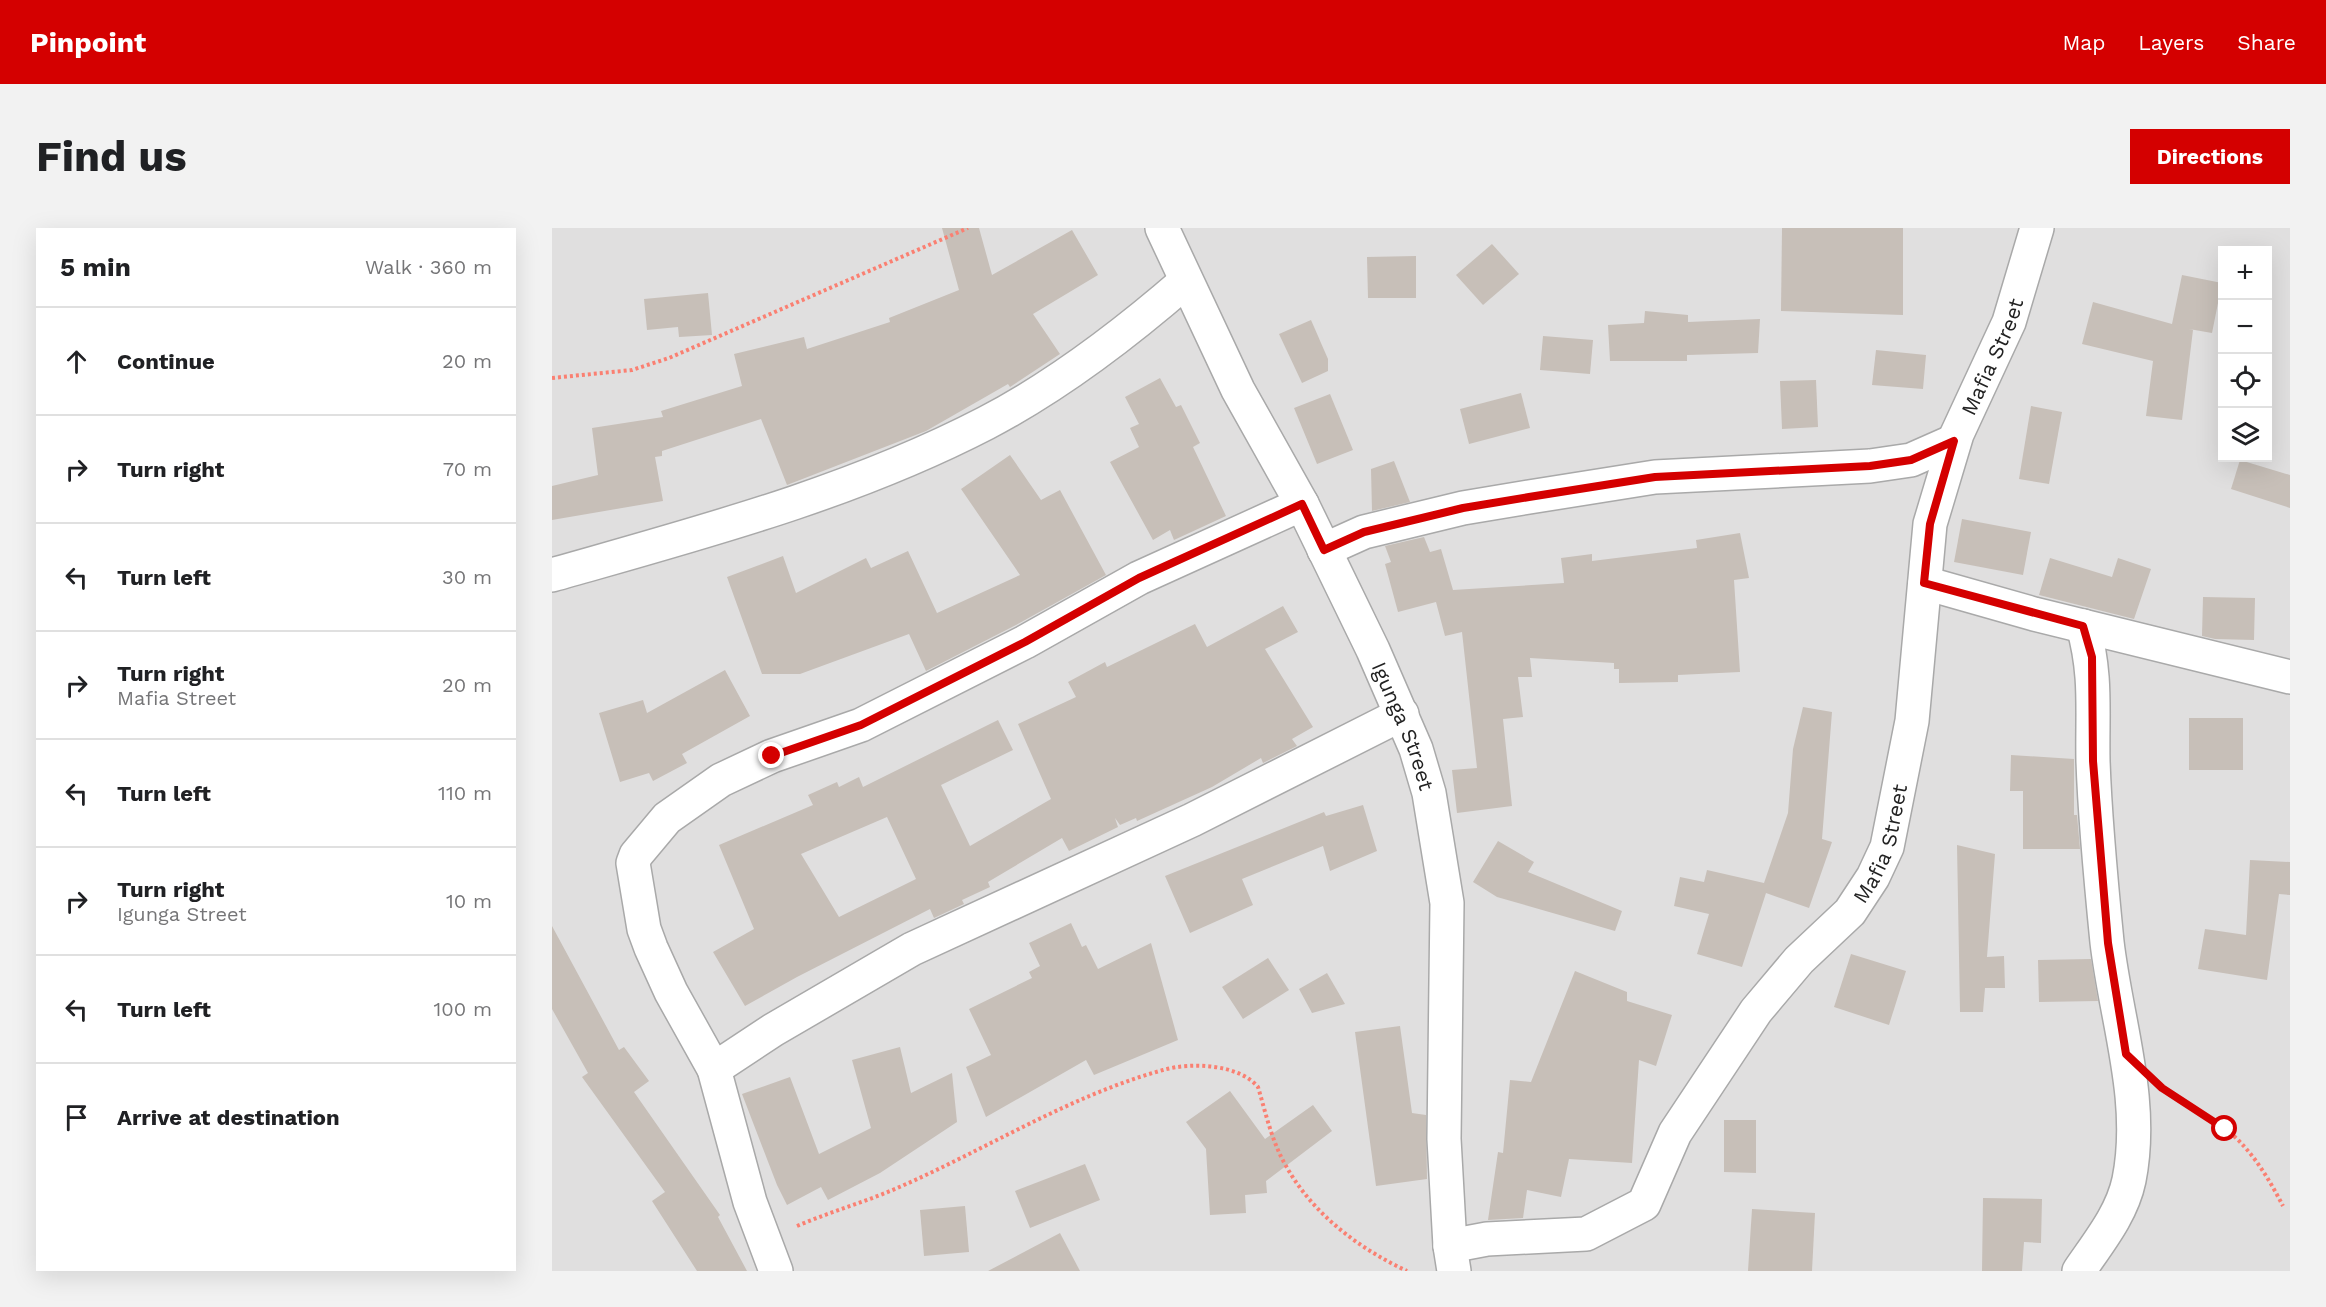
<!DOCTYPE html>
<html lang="en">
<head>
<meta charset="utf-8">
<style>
  body { margin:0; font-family:"Work Sans",sans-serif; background:#f2f2f2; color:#202124 }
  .controls { position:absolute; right:18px; top:18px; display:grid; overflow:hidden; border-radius:0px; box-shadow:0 6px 24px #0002 }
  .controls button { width:54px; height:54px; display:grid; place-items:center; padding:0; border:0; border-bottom:2px solid #e0e0e0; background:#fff; color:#202124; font:30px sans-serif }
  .stop { position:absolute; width:18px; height:18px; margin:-14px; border:4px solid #d40000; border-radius:50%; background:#fff }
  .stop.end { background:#d40000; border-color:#fff; box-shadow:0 2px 6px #0008 }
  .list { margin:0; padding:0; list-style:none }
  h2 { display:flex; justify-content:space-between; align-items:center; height:78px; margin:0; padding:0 24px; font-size:26px }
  h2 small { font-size:20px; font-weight:400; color:#757577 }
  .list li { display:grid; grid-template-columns:39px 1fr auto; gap:18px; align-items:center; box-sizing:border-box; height:108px; padding:0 24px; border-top:2px solid #e0e0e0 }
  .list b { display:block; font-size:22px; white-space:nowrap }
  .list p { margin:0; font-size:20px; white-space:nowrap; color:#757577 }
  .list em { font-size:20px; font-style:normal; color:#757577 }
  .icon { flex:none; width:33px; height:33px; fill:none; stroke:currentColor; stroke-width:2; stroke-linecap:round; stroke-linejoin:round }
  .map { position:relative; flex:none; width:1738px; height:1043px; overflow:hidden; border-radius:0px }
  header { display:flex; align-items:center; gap:36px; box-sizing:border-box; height:84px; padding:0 30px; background:#d40000; color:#fff }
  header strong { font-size:28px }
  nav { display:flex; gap:33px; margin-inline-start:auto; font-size:21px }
  .intro { display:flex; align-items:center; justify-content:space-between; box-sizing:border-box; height:144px; padding:0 36px }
  h1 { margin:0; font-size:42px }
  .button { padding:15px 27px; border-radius:0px; background:#d40000; color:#fff; font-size:21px; font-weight:700 }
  main { display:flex; gap:36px; padding:0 36px }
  aside { flex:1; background:#fff; border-radius:0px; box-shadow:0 6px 24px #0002 }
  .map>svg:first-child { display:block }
  .residential { fill:#e0dfdf; fill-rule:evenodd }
  .building { fill:#c7bfb8; fill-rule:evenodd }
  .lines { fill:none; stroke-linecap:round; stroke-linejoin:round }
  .street-casing { stroke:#a9a9a9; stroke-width:36 }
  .path { stroke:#fa8072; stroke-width:4; stroke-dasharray:3 3; stroke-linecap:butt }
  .street { stroke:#fff; stroke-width:33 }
  .route { stroke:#d40000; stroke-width:8 }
  .labels { text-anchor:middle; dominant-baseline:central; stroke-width:5; stroke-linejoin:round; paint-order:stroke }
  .street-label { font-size:21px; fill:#222; stroke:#fff }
</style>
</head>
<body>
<header>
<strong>Pinpoint</strong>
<nav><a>Map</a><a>Layers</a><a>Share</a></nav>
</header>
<div class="intro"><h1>Find us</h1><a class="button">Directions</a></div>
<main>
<aside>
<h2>5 min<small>Walk · 360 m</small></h2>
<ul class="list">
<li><svg class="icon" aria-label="ahead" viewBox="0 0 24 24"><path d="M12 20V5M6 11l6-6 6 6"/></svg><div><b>Continue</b></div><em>20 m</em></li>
<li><svg class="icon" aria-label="right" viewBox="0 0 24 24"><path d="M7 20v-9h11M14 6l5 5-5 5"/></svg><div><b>Turn right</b></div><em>70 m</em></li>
<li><svg class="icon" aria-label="left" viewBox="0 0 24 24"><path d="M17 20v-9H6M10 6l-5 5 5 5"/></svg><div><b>Turn left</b></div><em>30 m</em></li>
<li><svg class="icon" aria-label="right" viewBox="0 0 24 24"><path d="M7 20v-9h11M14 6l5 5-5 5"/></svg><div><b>Turn right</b><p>Mafia Street</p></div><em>20 m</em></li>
<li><svg class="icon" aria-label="left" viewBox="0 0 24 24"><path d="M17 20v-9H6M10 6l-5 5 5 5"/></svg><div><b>Turn left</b></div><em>110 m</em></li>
<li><svg class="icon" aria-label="right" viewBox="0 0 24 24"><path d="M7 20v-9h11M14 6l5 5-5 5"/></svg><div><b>Turn right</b><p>Igunga Street</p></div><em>10 m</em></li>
<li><svg class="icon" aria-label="left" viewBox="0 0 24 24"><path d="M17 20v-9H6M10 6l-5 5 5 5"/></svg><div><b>Turn left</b></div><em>100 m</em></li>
<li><svg class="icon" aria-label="arrive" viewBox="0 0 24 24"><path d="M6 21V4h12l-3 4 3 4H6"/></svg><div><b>Arrive at destination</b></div></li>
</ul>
</aside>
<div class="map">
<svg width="1738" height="1043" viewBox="0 0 1738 1043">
  <rect width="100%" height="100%" fill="#f2efe9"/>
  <path class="residential" d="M0,0H1738V1043H0ZM1670,22H1716V230H1670Z"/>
  <g class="building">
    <polygon points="390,0 427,0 440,47 520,2 546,47 481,86 508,126 458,159 456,156 374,203 235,257 209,191 110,223 110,228 103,229 111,273 0,292 0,258 46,247 40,200 111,189 109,183 190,158 182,126 252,109 255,121 338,94 337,90 407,62"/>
    <polygon points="1230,0 1351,0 1351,87 1229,83"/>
    <polygon points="940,16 967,46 931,77 904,47"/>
    <polygon points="864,28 864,70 816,70 815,29"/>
    <polygon points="1630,47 1670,55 1660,105 1637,101 1641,102 1630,192 1594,188 1601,133 1530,116 1541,74 1620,96"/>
    <polygon points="156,65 160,107 127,109 126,99 95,102 92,71"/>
    <polygon points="1093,83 1136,87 1136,94 1208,91 1206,125 1135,127 1135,133 1058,133 1056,97 1092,95"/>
    <polygon points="759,92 776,131 776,143 750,155 727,106"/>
    <polygon points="991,108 1041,112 1038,146 988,142"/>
    <polygon points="1324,122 1374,127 1371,161 1320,157"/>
    <polygon points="608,150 624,179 629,177 648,215 641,219 674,288 622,312 618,302 601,312 558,234 587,219 578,200 587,196 573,169"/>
    <polygon points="1264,152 1266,199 1230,201 1228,153"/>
    <polygon points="969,165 978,200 917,216 908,181"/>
    <polygon points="778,166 801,222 765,236 742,180"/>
    <polygon points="1479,178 1510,184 1497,256 1467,251"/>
    <polygon points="458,227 489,272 508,262 554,347 464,397 374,443 357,406 248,446 210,446 175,349 231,328 244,365 314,330 319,340 356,323 385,385 468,347 409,261"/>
    <polygon points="1688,232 1738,247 1738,280 1679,261"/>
    <polygon points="842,233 858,274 820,283 819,241"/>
    <polygon points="1410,291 1479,304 1471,347 1402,334"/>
    <polygon points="1188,305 1197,350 1182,352 1188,444 1126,447 1126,454 1067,455 1067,441 1062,441 1062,435 978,430 980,449 966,449 971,489 951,491 960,578 905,585 900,542 925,540 910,404 893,408 884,374 846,384 833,336 839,334 833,318 872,309 878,324 889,321 901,362 1012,355 1009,330 1040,326 1040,333 1145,320 1144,312"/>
    <polygon points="1498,330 1560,349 1566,330 1599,341 1582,391 1487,367"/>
    <polygon points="1651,369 1703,370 1702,412 1663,411 1650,408"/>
    <path d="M731,378L746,404L713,421L761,499L740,511L745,518L711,535L709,530L660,559L585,593L584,590L568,597L563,590L566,599L517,623L510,610L436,654L438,659L410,672L412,676L382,690L378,681L245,749L193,778L161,724L202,701L167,617L261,577L256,567L285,554L287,559L307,549L311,559L446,492L461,522L389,557L418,618L499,571L466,496L524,469L516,454L553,434L555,439L643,396L655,419ZM335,589L364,651L287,689L249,626Z"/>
    <polygon points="173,442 198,488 130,526 135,535 101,553 97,545 68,554 47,485 91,472 95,485"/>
    <polygon points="1251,479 1280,484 1270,611 1280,614 1257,680 1214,665 1190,739 1145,726 1157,686 1122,678 1128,649 1152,654 1155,642 1212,655 1236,585 1241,521"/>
    <rect x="1637" y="490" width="54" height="52"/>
    <polygon points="1459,527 1522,531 1522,587 1525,587 1528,621 1471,621 1471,563 1458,563"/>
    <polygon points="811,577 825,623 778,643 771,618 690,651 701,677 638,705 613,648 772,584 774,588"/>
    <polygon points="946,613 982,634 976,644 1070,683 1063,703 945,669 921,654"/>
    <polygon points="1405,617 1443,626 1435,729 1452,728 1453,760 1433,760 1431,784 1408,784"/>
    <polygon points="1698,632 1738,634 1738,667 1727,666 1715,752 1646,741 1653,701 1694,707"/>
    <polygon points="519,695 530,719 534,717 546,741 599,715 626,812 542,847 534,832 434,889 414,839 439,827 417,781 480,750 477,744 488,738 477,715"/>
    <polygon points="0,698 67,822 72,819 97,853 82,864 168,987 166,989 195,1043 145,1043 100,973 113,964 30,849 36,845 0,781"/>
    <polygon points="1299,726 1354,743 1337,797 1282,779"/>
    <polygon points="716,730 737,762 691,791 670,759"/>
    <polygon points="1539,731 1546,773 1487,774 1486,732"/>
    <polygon points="1023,743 1075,764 1075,773 1120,787 1104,838 1087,832 1080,935 1017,931 1009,969 975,962 971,990 936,992 946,924 951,925 958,852 979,854"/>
    <polygon points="775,745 793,776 760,785 747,761"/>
    <polygon points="848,798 860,885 874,887 875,951 824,958 803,804"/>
    <polygon points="348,819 359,865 400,845 405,894 328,945 276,972 269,959 235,977 225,957 190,866 238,849 267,926 319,900 300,832"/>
    <polygon points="678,863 713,911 761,877 780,903 714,953 715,965 693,967 694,985 658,987 654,921 634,894"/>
    <polygon points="1172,892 1204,892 1204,945 1172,944"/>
    <polygon points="533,936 548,972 478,1000 463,963"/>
    <polygon points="1431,970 1490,971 1489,1015 1472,1014 1470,1043 1430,1043"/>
    <polygon points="413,978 417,1024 372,1028 368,982"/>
    <polygon points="1200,981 1263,985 1260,1043 1196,1043"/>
    <polygon points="508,1005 528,1043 436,1043"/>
  </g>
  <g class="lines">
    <g class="street-casing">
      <g id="street">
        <path id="s1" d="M610,0L686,162L750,276L821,422L864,521L877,565L895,675L892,911L898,1018L902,1043"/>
        <polyline points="772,322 812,304 911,280 977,269 1103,249 1318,238 1359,232 1402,213"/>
        <path d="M0,347C147,305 297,266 434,195C505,158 573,106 634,53"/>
        <polyline points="1373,355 1482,386 1738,449"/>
        <polyline points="162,841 221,802 360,721 640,592 850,486"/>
        <path id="s2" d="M898,1018L935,1011L1034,1006L1092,976L1123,905L1204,783L1247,732L1298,684L1321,649L1335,619L1360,493L1378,296L1405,206L1457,94L1485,0"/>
        <polyline points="224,1043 198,974 162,841 119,764 99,720 92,701 81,635 84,627 115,590 169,552 220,528 309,497 473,414 587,350 750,276"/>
        <path d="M1527,1043C1546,1015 1570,986 1577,952C1593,872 1564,792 1555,714C1549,654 1543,593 1541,533C1540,484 1545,447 1531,398"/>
      </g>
    </g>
    <g class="path">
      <polyline points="0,150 80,142 117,130 416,0"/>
      <path d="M1617,865C1634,878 1654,888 1672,900C1698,919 1716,949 1731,978"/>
      <path d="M245,998C280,983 317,973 352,957C438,919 520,867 611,842C639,834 687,836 706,859C714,886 720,914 734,938C761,986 806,1020 855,1043"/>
    </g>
    <use href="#street" class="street"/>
  </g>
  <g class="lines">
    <polyline class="route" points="220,528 309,497 473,414 587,350 750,276 772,322 812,304 911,280 977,269 1103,249 1318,238 1359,232 1402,213 1378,296 1372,355 1531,398 1540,429 1541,533 1556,715 1574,826 1610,860 1673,901"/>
  </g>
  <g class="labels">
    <g class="street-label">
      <text stroke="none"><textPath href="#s2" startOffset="1143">Mafia Street</textPath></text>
      <text stroke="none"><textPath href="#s1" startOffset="554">Igunga Street</textPath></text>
      <text stroke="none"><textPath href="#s2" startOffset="639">Mafia Street</textPath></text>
    </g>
  </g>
</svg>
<div class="controls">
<button>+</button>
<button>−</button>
<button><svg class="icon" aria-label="locate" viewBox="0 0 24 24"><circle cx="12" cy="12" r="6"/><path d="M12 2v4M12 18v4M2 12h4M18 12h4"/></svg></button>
<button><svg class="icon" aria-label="layers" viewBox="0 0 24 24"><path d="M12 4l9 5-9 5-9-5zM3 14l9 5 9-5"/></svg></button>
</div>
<div class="stop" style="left:1673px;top:901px"></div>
<div class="stop end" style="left:220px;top:528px"></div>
</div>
</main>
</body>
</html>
